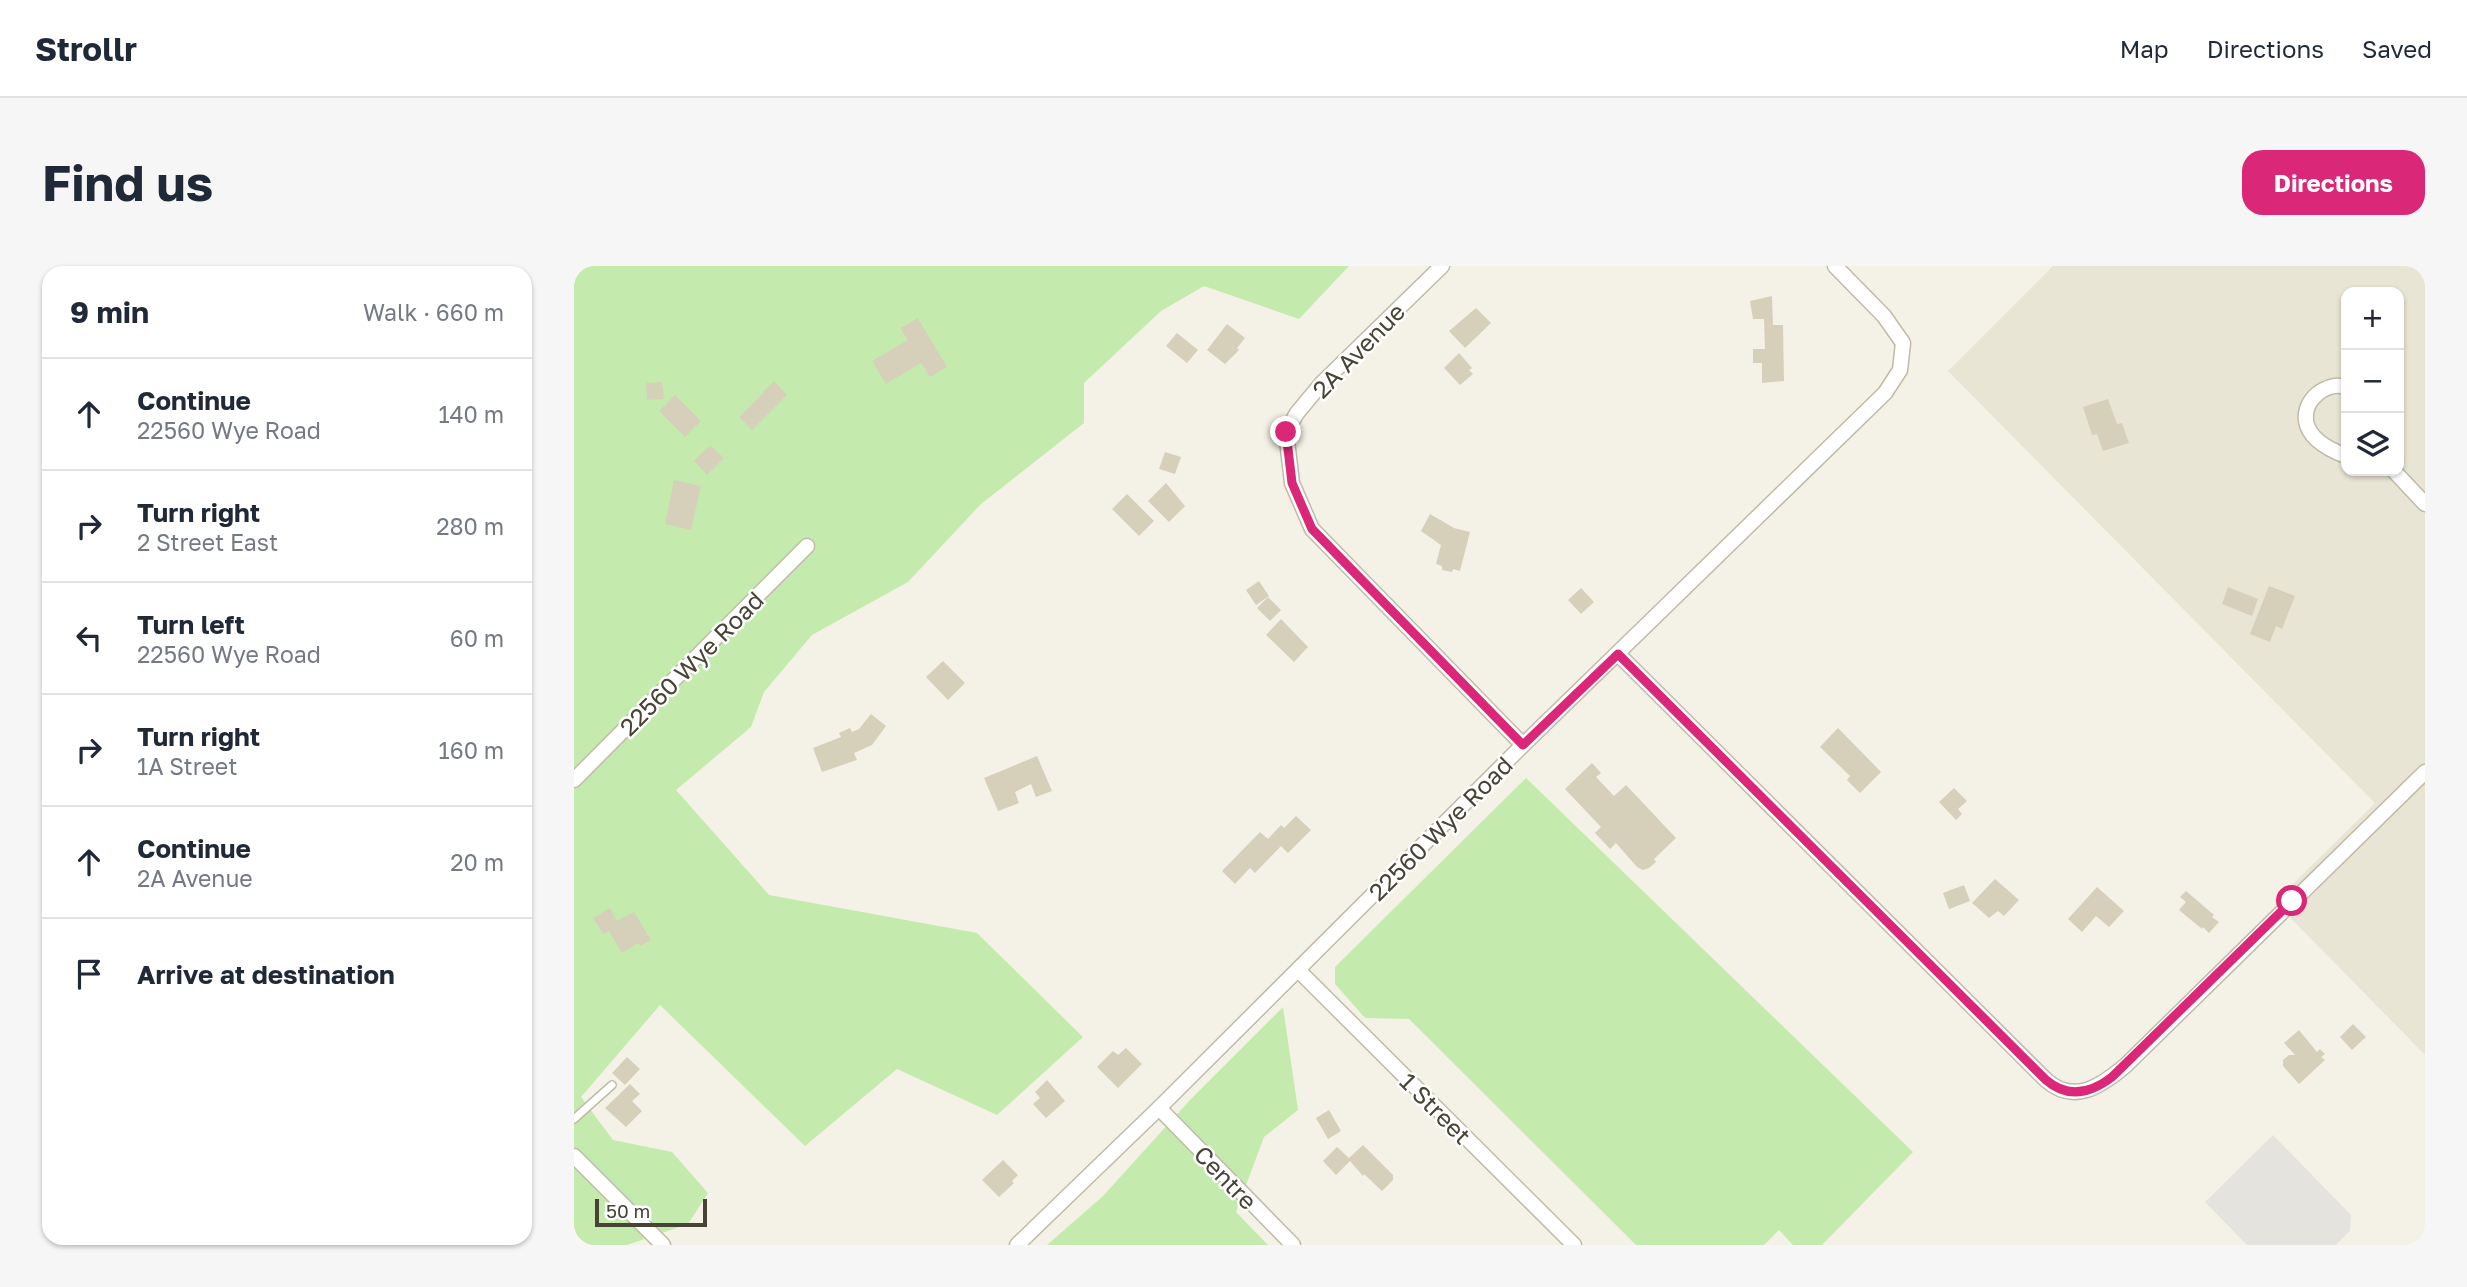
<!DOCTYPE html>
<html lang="en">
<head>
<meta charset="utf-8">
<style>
  body { margin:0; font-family:"Golos Text",sans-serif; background:#f6f6f7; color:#1f2937 }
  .controls { position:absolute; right:21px; top:21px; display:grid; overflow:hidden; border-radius:14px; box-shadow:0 2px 5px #0004 }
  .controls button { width:63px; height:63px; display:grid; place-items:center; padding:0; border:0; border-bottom:2px solid #e0e1e3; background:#fff; color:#1f2937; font:35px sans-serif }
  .scale { position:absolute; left:21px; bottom:18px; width:112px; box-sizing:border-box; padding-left:7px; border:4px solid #474335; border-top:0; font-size:19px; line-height:24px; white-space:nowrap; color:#474335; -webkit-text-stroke:5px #fff; paint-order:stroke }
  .stop { position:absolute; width:21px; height:21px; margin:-16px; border:5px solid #db2777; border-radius:50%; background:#fff }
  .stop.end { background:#db2777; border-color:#fff; box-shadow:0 2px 7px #0008 }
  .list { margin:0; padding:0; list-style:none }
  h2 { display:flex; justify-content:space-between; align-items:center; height:91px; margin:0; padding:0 28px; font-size:30px }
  h2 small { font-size:23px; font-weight:400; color:#747a83 }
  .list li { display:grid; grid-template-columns:46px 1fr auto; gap:21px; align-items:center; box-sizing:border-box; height:112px; padding:0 28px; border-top:2px solid #e0e1e3 }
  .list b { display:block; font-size:26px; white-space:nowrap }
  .list p { margin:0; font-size:23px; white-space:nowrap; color:#747a83 }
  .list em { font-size:23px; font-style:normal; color:#747a83 }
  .icon { flex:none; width:38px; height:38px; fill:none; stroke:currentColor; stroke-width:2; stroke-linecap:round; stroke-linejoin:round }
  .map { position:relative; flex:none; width:1851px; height:979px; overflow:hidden; border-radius:21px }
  header { display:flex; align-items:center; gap:42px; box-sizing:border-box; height:98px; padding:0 35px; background:#fff; border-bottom:2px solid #e0e1e3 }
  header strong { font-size:33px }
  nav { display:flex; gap:38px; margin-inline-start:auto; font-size:24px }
  .intro { display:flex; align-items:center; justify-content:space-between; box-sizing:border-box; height:168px; padding:0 42px }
  h1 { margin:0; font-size:49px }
  .button { padding:18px 32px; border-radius:21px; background:#db2777; color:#fff; font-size:24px; font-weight:700 }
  main { display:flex; gap:42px; padding:0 42px }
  aside { flex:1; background:#fff; border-radius:21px; box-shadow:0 2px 5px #0004 }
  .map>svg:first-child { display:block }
  .residential { fill:#e8e5d4; fill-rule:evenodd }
  .green { fill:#c5eaad }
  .parking { fill:#e5e3de }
  .building { fill:#d6d0bb }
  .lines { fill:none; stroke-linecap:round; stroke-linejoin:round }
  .service-casing { stroke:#c0bba8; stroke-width:10 }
  .minor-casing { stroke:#c0bba8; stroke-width:17 }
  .service { stroke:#fff; stroke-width:7 }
  .minor { stroke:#fff; stroke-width:14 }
  .route { stroke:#db2777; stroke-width:9 }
  .labels { text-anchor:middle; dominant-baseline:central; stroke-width:5; stroke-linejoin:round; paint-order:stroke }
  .street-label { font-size:24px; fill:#474335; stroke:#fff }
</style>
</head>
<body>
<header>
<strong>Strollr</strong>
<nav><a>Map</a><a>Directions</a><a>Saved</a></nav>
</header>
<div class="intro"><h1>Find us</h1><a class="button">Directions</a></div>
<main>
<aside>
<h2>9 min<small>Walk · 660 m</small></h2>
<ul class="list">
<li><svg class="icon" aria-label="ahead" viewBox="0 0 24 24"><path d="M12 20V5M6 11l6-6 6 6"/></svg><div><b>Continue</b><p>22560 Wye Road</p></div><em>140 m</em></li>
<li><svg class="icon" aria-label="right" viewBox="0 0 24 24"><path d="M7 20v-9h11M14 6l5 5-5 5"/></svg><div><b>Turn right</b><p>2 Street East</p></div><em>280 m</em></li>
<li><svg class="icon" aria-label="left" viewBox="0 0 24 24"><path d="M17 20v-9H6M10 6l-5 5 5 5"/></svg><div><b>Turn left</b><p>22560 Wye Road</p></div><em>60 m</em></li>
<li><svg class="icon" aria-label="right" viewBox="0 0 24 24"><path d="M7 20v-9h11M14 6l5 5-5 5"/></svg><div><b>Turn right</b><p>1A Street</p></div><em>160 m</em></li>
<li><svg class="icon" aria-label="ahead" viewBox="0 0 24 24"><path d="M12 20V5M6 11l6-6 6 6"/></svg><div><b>Continue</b><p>2A Avenue</p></div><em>20 m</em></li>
<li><svg class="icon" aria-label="arrive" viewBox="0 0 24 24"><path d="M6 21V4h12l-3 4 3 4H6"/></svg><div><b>Arrive at destination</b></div></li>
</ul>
</aside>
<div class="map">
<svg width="1851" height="979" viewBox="0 0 1851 979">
  <rect width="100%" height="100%" fill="#f4f2e6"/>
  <path class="residential" d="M1479,0H1851V789L1701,636L1801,537L1374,105ZM1772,26H1825V205H1772Z"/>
  <g class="green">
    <polygon points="0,0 775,0 725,53 630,20 587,45 510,117 510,157 407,238 334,316 238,369 190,426 177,461 102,524 195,629 403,667 509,771 423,849 323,803 231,880 86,739 7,831 39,874 98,886 134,927 114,958 53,979 0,979"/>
    <polygon points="952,512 1339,886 1248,979 1219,979 1205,964 1190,979 1062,979 835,753 791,752 761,718 761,701"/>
    <polygon points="709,741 724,844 690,871 662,946 694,979 473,979 529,930 616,834"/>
  </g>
  <polygon class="parking" points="1699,869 1777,949 1776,965 1762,979 1673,979 1631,936"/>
  <g class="building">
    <polygon points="1198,30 1199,59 1209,59 1210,115 1188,117 1188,97 1179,97 1179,83 1191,83 1190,53 1179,53 1176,35"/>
    <polygon points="902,42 917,57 891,82 875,65"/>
    <polygon points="344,52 373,101 356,111 347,97 312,118 298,95 334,74 326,62"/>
    <polygon points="653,58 671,72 663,82 665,84 651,98 633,84"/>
    <polygon points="603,67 624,84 613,97 592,80"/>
    <polygon points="885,87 898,102 895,104 899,108 886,119 870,102"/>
    <polygon points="200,115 213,129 178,164 165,151"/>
    <polygon points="88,116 90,133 73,134 72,117"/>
    <polygon points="101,129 127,155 111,171 85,145"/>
    <polygon points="1534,133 1543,158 1548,157 1555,177 1529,185 1523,168 1518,169 1509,141"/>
    <polygon points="136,179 150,192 133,209 120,195"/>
    <polygon points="591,186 607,191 601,208 585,203"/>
    <polygon points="100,214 127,220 117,264 91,258"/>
    <polygon points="592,217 611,240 595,256 574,235"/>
    <polygon points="553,228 580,255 565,270 538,243"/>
    <polygon points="856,248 880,262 896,266 886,305 879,303 878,306 868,304 868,300 862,298 867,279 847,265"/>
    <polygon points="685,315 695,330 682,339 672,324"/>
    <polygon points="1695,320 1721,330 1708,363 1702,360 1696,376 1676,368"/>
    <polygon points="1654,321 1684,333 1678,350 1648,338"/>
    <polygon points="1007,322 1020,336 1007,348 994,334"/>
    <polygon points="694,331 707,344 696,355 683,342"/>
    <polygon points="707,353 734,381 720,396 692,369"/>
    <polygon points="369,395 391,417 374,434 352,411"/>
    <polygon points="297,448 312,460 298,479 280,487 283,494 248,506 239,482 267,471 265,467 276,462 278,466 285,463"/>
    <polygon points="1264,462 1307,506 1286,527 1273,514 1276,510 1246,481"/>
    <polygon points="463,490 478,525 462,531 457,518 441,526 445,537 424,545 410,512"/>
    <polygon points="1018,497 1027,507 1022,511 1040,530 1052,519 1102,572 1080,593 1082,596 1075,602 1069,604 1063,601 1042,577 1036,583 1021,567 1027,561 991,523"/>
    <polygon points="1380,522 1393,535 1384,543 1388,548 1382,554 1365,536"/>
    <polygon points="722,550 737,564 714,587 707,580 681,607 676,602 661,618 648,605 686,566 694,573 707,559 710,562"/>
    <polygon points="1421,613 1445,634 1430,650 1424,645 1415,652 1398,637"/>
    <polygon points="1390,619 1396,635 1375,643 1369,627"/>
    <polygon points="1523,621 1550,645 1535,661 1522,650 1508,666 1494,653"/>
    <polygon points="1612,625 1640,649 1638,651 1645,656 1635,667 1629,661 1628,663 1605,644 1612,636 1606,631"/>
    <polygon points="36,642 43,655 60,646 77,674 66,680 65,677 48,687 35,665 29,668 19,652"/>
    <polygon points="1779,758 1792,771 1778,784 1766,771"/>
    <polygon points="1725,764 1743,786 1746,783 1751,788 1747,791 1751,794 1725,818 1709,800 1709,794 1715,789 1721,789 1710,777"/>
    <polygon points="552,782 568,798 544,822 523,801 539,785 544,789"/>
    <polygon points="53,791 66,803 51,819 38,807"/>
    <polygon points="473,814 491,835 472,852 459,838 466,832 461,826"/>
    <polygon points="56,818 66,828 58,835 68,845 52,861 31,842"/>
    <polygon points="755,844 767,865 754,873 742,852"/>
    <polygon points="789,879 819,909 819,914 808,925 790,908 789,910 776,895 762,909 749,895 763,881 775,892"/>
    <polygon points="429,894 444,909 438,915 440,917 425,931 408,914"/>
  </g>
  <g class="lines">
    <g class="service-casing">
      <polyline id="service" points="0,853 38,819"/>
    </g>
    <g class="minor-casing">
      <g id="minor">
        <polyline points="868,0 748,117 723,147 712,166 718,217 738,263 949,479"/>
        <path d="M1772,121C1753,115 1729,133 1732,155C1735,174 1756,184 1772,190"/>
        <polyline points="1820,205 1851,238"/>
        <path d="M1044,388L1472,814C1500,839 1527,820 1551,800L1851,506"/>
        <polyline points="0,514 233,280"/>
        <polyline points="724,704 1000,979"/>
        <polyline points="585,842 719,979"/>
        <polyline points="0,890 89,979"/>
        <polyline points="443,979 585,842 949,479 1311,127 1326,104 1329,77 1310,50 1261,0"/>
      </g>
    </g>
    <use href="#service" class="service"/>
    <use href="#minor" class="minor"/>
  </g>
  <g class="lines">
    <path class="route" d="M712,166L718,217L738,263L949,479L1044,388L1472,814C1494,833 1517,827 1538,811L1718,635"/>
  </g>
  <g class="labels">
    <g class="street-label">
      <text transform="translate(784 84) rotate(-46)">2A Avenue</text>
      <text transform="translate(117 397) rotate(-45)">22560 Wye Road</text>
      <text transform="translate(866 562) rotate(-45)">22560 Wye Road</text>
      <text transform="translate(862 842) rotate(45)">1 Street</text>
      <text transform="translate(652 911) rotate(46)">Centre</text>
    </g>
  </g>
</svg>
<div class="controls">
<button>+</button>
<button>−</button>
<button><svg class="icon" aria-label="layers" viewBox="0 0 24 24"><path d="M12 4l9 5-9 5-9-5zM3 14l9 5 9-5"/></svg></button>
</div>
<div class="scale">50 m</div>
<div class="stop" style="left:1718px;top:635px"></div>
<div class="stop end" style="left:712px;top:166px"></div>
</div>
</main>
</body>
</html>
